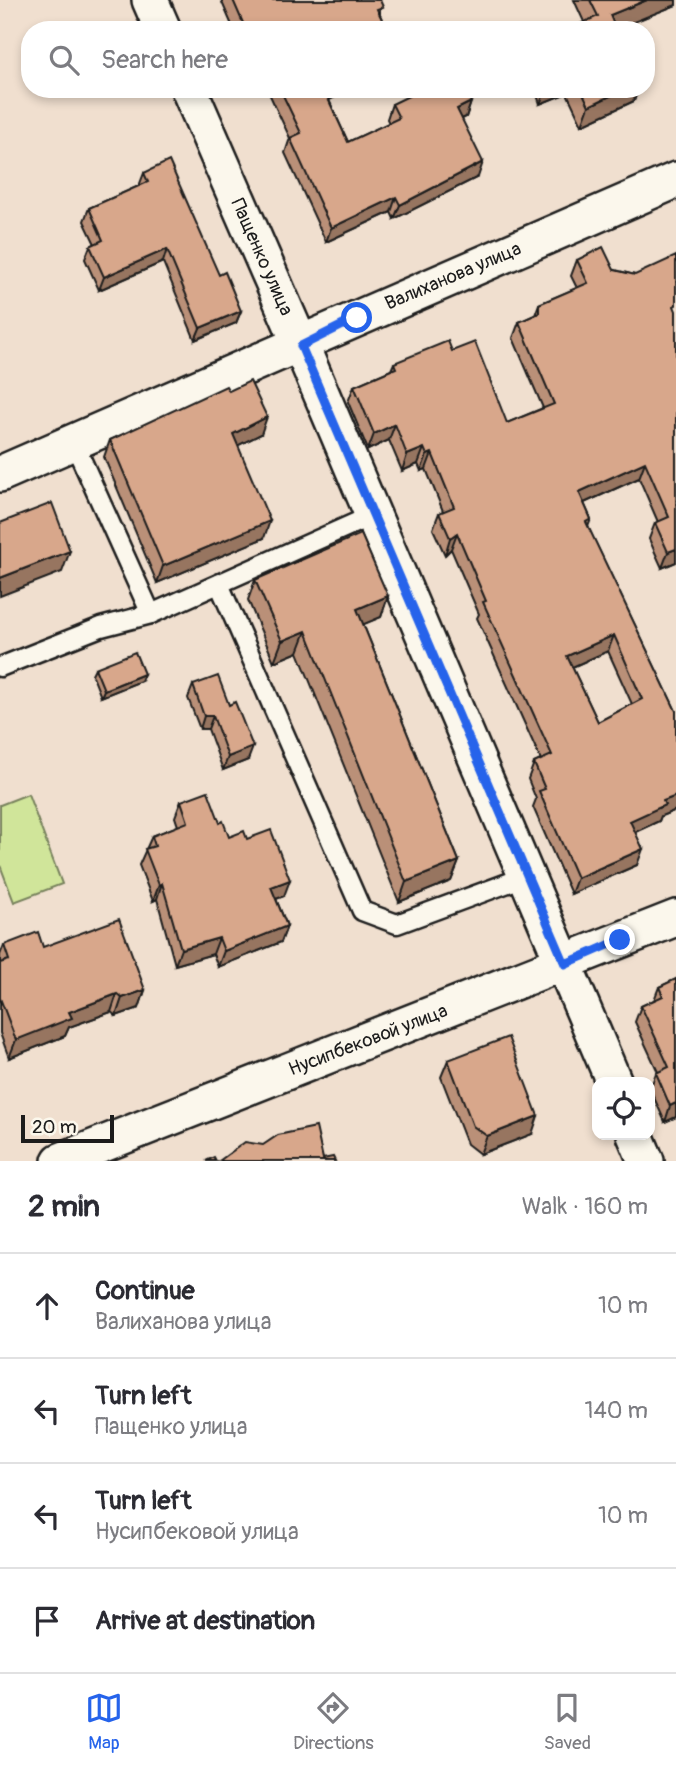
<!DOCTYPE html>
<html lang="en">
<head>
<meta charset="utf-8">
<style>
  body { margin:0; font-family:Pangolin,sans-serif; background:#f7f7f7; color:#2b2b33 }
  .controls { position:absolute; right:21px; bottom:21px; display:grid; overflow:hidden; border-radius:14px; box-shadow:0 4px 10px #0003 }
  .controls button { width:63px; height:63px; display:grid; place-items:center; padding:0; border:0; border-bottom:2px solid #e1e1e2; background:#fff; color:#2b2b33; font:35px sans-serif }
  .scale { position:absolute; left:21px; bottom:18px; width:93px; box-sizing:border-box; padding-left:7px; border:4px solid #1c1c1c; border-top:0; font-size:19px; line-height:24px; white-space:nowrap; color:#1c1c1c; -webkit-text-stroke:5px #fbf7ec; paint-order:stroke }
  .stop { position:absolute; width:21px; height:21px; margin:-16px; border:5px solid #2563eb; border-radius:50%; background:#fff }
  .stop.end { background:#2563eb; border-color:#fff; box-shadow:0 2px 7px #0008 }
  .list { margin:0; padding:0; list-style:none }
  h2 { display:flex; justify-content:space-between; align-items:center; height:91px; margin:0; padding:0 28px; font-size:30px }
  h2 small { font-size:23px; font-weight:400; color:#7c7c81 }
  .list li { display:grid; grid-template-columns:46px 1fr auto; gap:21px; align-items:center; box-sizing:border-box; height:105px; padding:0 28px; border-top:2px solid #e1e1e2 }
  .list b { display:block; font-size:26px; white-space:nowrap }
  .list p { margin:0; font-size:23px; white-space:nowrap; color:#7c7c81 }
  .list em { font-size:23px; font-style:normal; color:#7c7c81 }
  .icon { flex:none; width:38px; height:38px; fill:none; stroke:currentColor; stroke-width:2; stroke-linecap:round; stroke-linejoin:round }
  .map { position:relative; flex:none; width:676px; height:1161px; overflow:hidden }
  .search { position:absolute; background:#fff; box-shadow:0 4px 10px #0003; left:21px; right:21px; top:21px; height:77px; display:flex; align-items:center; gap:18px; box-sizing:border-box; padding:0 24px; border-radius:28px; color:#7c7c81; font-size:26px }
  .sheet { height:511px; background:#fff }
  nav { display:flex; justify-content:space-around; align-items:center; box-sizing:border-box; height:98px; border-top:2px solid #e1e1e2; background:#fff; font-size:19px; color:#7c7c81 }
  nav a { display:grid; justify-items:center; gap:4px }
  nav .on { color:#2563eb }
  .map>svg:first-child { display:block }
  .green { fill:#d0e59a; stroke:#76805b; stroke-width:2 }
  .lines { fill:none; stroke-linecap:round; stroke-linejoin:round }
  .service-casing { stroke:#1c1c1c; stroke-width:23 }
  .minor-casing { stroke:#1c1c1c; stroke-width:40 }
  .service { stroke:#fbf7ec; stroke-width:18 }
  .minor { stroke:#fbf7ec; stroke-width:35 }
  .wall { fill:#ba9078; stroke:#1c1c1c; stroke-width:2; fill-rule:evenodd }
  .shaded-wall { fill:#977561; stroke:#1c1c1c; stroke-width:2 }
  .building { fill:#d8a78b; stroke:#1c1c1c; stroke-width:2; fill-rule:evenodd }
  .route { stroke:#2563eb; stroke-width:9 }
  .labels { text-anchor:middle; dominant-baseline:central; stroke-width:7; stroke-linejoin:round; paint-order:stroke }
  .street-label { font-size:19px; fill:#1c1c1c; stroke:#fbf7ec }
</style>
</head>
<body>
<div class="map">
<svg width="676" height="1161" viewBox="0 0 676 1161">
  <rect width="100%" height="100%" fill="#f0dfcf"/>
  <filter id="ink" filterUnits="userSpaceOnUse"><feTurbulence type="fractalNoise" baseFrequency=".0143" numOctaves="2"/><feDisplacementMap in="SourceGraphic" scale="14" xChannelSelector="R" yChannelSelector="G"/><feConvolveMatrix kernelMatrix="1 2 1 2 8 2 1 2 1" color-interpolation-filters="sRGB"/></filter>
  <g filter="url(#ink)">
    <polygon class="green" points="28,794 62,884 14,902 0,865 0,805"/>
    <g class="lines">
      <g class="service-casing">
        <g id="service">
          <polyline points="74,443 151,614"/>
          <polyline points="219,584 362,911 397,924 527,876"/>
          <polyline points="0,667 101,627 151,614 373,515"/>
        </g>
      </g>
      <g class="minor-casing">
        <g id="minor">
          <polyline points="150,0 163,30"/>
          <polyline points="189,89 301,346 614,1082"/>
          <path d="M0,474C226,378 450,277 676,180"/>
          <polyline points="635,1135 646,1161"/>
          <polyline points="60,1161 676,918"/>
        </g>
      </g>
      <use href="#service" class="service"/>
      <use href="#minor" class="minor"/>
    </g>
    <g class="wall">
      <polygon points="221,0 380,0 380,15 387,30 234,30"/>
      <polygon points="574,0 676,0 676,5 616,29 584,22"/>
      <polygon points="267,89 351,89 329,100 348,142 389,123 387,119 392,104 471,102 466,117 462,119 478,177 394,219 391,212 326,242 285,153 290,138"/>
      <polygon points="535,89 638,89 634,101 582,125 567,93 540,104"/>
      <polygon points="144,173 219,275 241,311 236,323 195,340 163,262 99,290 85,259 90,246 95,244 84,221 89,208 139,186"/>
      <path d="M577,260L635,275L676,562L662,568L649,539L655,523L658,522L639,478L584,503L591,519L588,527L676,711V810L661,816L659,821L635,832L637,865L571,894L533,807L536,799L528,779L534,763L541,760L477,618L479,614L451,549L445,555L433,529L439,513L443,511L426,469L421,471L418,464L402,471L389,440L368,450L348,402L354,386L391,370L394,363L452,351L507,423L543,408L513,338L519,322L535,315L539,304L577,288L571,276ZM608,651L632,704L598,722L572,667Z"/>
      <polygon points="229,391 261,434 238,445 264,538 157,583 104,457 110,440"/>
      <polygon points="255,580 388,596 381,617 363,624 459,861 451,881 399,902 298,652 274,662 248,600"/>
      <polygon points="95,668 141,681 101,697 92,674"/>
      <polygon points="193,685 248,760 223,770 208,729 200,729 188,698"/>
      <polygon points="181,801 220,823 229,837 247,839 284,896 276,899 287,926 281,942 218,967 213,954 175,965 157,899 153,901 139,865 152,836 178,826 175,817"/>
      <polygon points="4,945 43,947 145,990 139,1008 116,1016 111,1012 69,1027 65,1036 9,1058 0,1033 0,955"/>
      <polygon points="676,979 676,1117 665,1122 650,1089 656,1073 658,1072 635,1022 641,1006 654,1000 659,987"/>
      <polygon points="448,1060 532,1134 480,1154 467,1144 441,1077"/>
    </g>
    <g class="shaded-wall">
      <polygon points="647,0 676,0 676,5 614,30 610,15"/>
      <polygon points="325,89 351,89 319,105"/>
      <polygon points="521,89 532,89 520,94"/>
      <polygon points="546,89 568,89 567,93 540,104"/>
      <polygon points="625,89 638,89 634,101 582,125 589,106"/>
      <polygon points="471,102 466,117 452,123 457,109"/>
      <polygon points="483,162 478,177 394,219 400,205"/>
      <polygon points="396,197 391,212 326,242 331,228"/>
      <polygon points="167,249 163,262 99,290 104,277"/>
      <polygon points="241,311 236,323 195,340 200,328"/>
      <polygon points="267,417 261,434 227,451 233,434"/>
      <polygon points="395,424 389,440 368,450 374,434"/>
      <polygon points="424,448 418,464 402,471 407,455"/>
      <polygon points="432,453 426,469 421,471 427,455"/>
      <polygon points="645,462 639,478 573,508 579,492"/>
      <polygon points="270,521 264,538 157,583 163,566"/>
      <polygon points="457,533 451,549 445,555 450,538"/>
      <polygon points="676,549 676,562 662,568 668,552"/>
      <polygon points="70,551 62,572 0,596 0,578"/>
      <polygon points="388,596 381,617 350,630 357,609"/>
      <polygon points="306,631 298,652 274,662 282,641"/>
      <polygon points="614,635 608,651 561,672 567,656"/>
      <polygon points="144,674 141,681 101,697 104,690"/>
      <polygon points="204,716 213,716 208,729 200,729"/>
      <polygon points="253,747 248,760 223,770 228,757"/>
      <polygon points="676,796 676,810 661,816 659,821 625,837 630,821 663,801"/>
      <polygon points="643,849 637,865 571,894 577,878"/>
      <polygon points="459,861 451,881 399,902 406,882"/>
      <polygon points="290,880 284,896 265,903 271,887"/>
      <polygon points="162,883 157,899 153,901 159,885"/>
      <polygon points="287,926 281,942 218,967 224,951"/>
      <polygon points="219,938 213,954 175,965 181,949"/>
      <polygon points="145,990 139,1008 116,1016 122,998"/>
      <polygon points="117,994 111,1012 69,1027 65,1036 9,1058 16,1040 69,1012"/>
      <polygon points="676,1103 676,1117 665,1122 670,1106"/>
      <polygon points="538,1116 532,1134 480,1154 487,1136"/>
    </g>
    <g class="building">
      <polygon points="233,0 380,0 383,7 377,9 387,30 246,30"/>
      <polygon points="590,0 647,0 610,15 616,30 567,30 598,16"/>
      <polygon points="280,89 325,89 324,90 348,142 399,118 392,104 423,89 465,89 471,102 457,109 483,162 400,205 396,197 331,228 290,138 301,133"/>
      <polygon points="581,89 625,89 589,106"/>
      <polygon points="169,161 219,275 225,272 241,311 200,328 167,249 104,277 90,246 103,240 89,208 148,182 144,173"/>
      <path d="M603,247L614,270L635,275L676,256V305L674,306L676,311V549L668,552L655,523L669,517L645,462L579,492L591,519L586,522L676,711V796L663,801L665,805L630,821L643,849L577,878L539,791L545,789L534,763L552,755L483,602L486,601L457,533L450,538L439,513L454,507L432,453L427,455L424,448L407,455L395,424L374,434L354,386L396,368L394,363L448,341L452,351L475,342L507,423L554,404L519,322L539,313V304L588,283L577,260ZM614,635L642,699L598,722L567,656Z"/>
      <polygon points="250,381 267,417 233,434 270,521 163,566 110,440 226,386 229,391"/>
      <polygon points="52,503 70,551 0,578 0,523"/>
      <polygon points="361,534 388,596 357,609 459,861 406,882 306,631 282,641 255,580"/>
      <polygon points="135,652 144,674 104,690 95,668"/>
      <polygon points="218,676 229,705 235,702 253,747 228,757 213,716 204,716 193,685"/>
      <polygon points="208,791 220,823 223,821 229,837 244,831 247,839 271,830 290,880 271,887 287,926 224,951 219,938 181,949 162,883 159,885 145,849 155,846 152,836 188,822 181,801"/>
      <polygon points="119,919 145,990 122,998 117,994 69,1012 72,1018 16,1040 0,998 0,963 9,960 4,945 38,932 43,947"/>
      <polygon points="676,979 676,1103 670,1106 656,1073 669,1067 641,1006 663,996 659,987"/>
      <polygon points="508,1037 538,1116 487,1136 473,1126 448,1060"/>
      <polygon points="316,1127 323,1159 333,1157 335,1161 219,1161 245,1142 263,1145 278,1135"/>
      <polygon points="214,1157 216,1161 206,1161"/>
    </g>
  </g>
  <g class="lines" filter="url(#ink)">
    <polyline class="route" points="357,318 301,346 565,964 620,940"/>
  </g>
  <g class="labels">
    <g class="street-label">
      <text transform="translate(262 257) rotate(66)">Пащенко улица</text>
      <text transform="translate(453 276) rotate(-23)">Валиханова улица</text>
      <text transform="translate(368 1040) rotate(-21)">Нусипбековой улица</text>
    </g>
  </g>
</svg>
<div class="controls">
<button><svg class="icon" aria-label="locate" viewBox="0 0 24 24"><circle cx="12" cy="12" r="6"/><path d="M12 2v4M12 18v4M2 12h4M18 12h4"/></svg></button>
</div>
<div class="scale">20 m</div>
<div class="stop" style="left:357px;top:318px"></div>
<div class="stop end" style="left:620px;top:940px"></div>
<div class="search"><svg class="icon" aria-label="search" viewBox="0 0 24 24"><circle cx="10" cy="10" r="6"/><path d="M15 15l6 6"/></svg>Search here</div>
</div>
<section class="sheet">
<h2>2 min<small>Walk · 160 m</small></h2>
<ul class="list">
<li><svg class="icon" aria-label="ahead" viewBox="0 0 24 24"><path d="M12 20V5M6 11l6-6 6 6"/></svg><div><b>Continue</b><p>Валиханова улица</p></div><em>10 m</em></li>
<li><svg class="icon" aria-label="left" viewBox="0 0 24 24"><path d="M17 20v-9H6M10 6l-5 5 5 5"/></svg><div><b>Turn left</b><p>Пащенко улица</p></div><em>140 m</em></li>
<li><svg class="icon" aria-label="left" viewBox="0 0 24 24"><path d="M17 20v-9H6M10 6l-5 5 5 5"/></svg><div><b>Turn left</b><p>Нусипбековой улица</p></div><em>10 m</em></li>
<li><svg class="icon" aria-label="arrive" viewBox="0 0 24 24"><path d="M6 21V4h12l-3 4 3 4H6"/></svg><div><b>Arrive at destination</b></div></li>
</ul>
</section>
<nav>
<a class="on"><svg class="icon" aria-label="map" viewBox="0 0 24 24"><path d="M3 6l6-2 6 2 6-2v14l-6 2-6-2-6 2zM9 4v14M15 6v14"/></svg>Map</a>
<a><svg class="icon" aria-label="directions" viewBox="0 0 24 24"><path d="M12 3l9 9-9 9-9-9zM9 14v-3h6M13 9l2 2-2 2"/></svg>Directions</a>
<a><svg class="icon" aria-label="saved" viewBox="0 0 24 24"><path d="M7 4h10v16l-5-4-5 4z"/></svg>Saved</a>
</nav>
</body>
</html>
